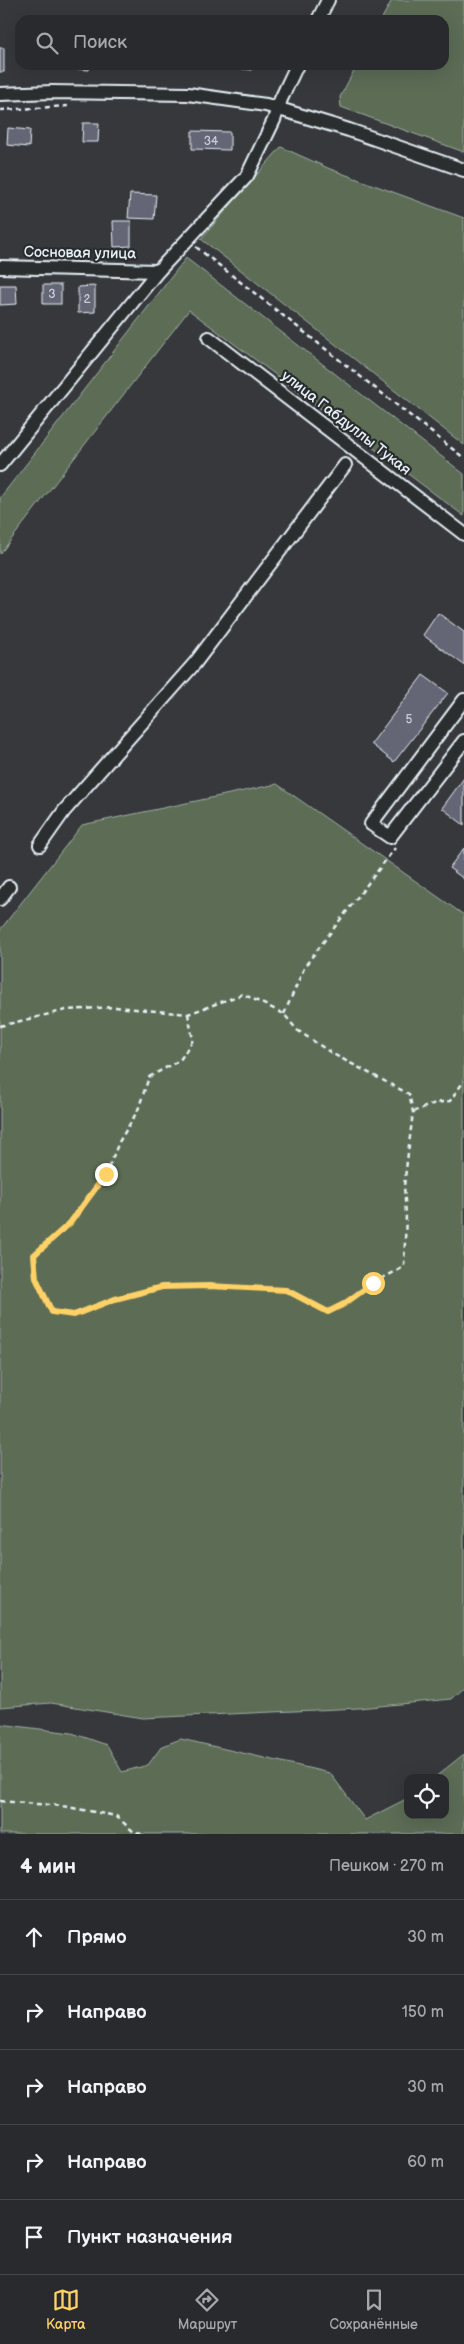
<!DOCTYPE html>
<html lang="ru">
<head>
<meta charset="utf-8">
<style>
  body { margin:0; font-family:"Balsamiq Sans",sans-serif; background:#303235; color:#f1f3f6 }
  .controls { position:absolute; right:15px; bottom:15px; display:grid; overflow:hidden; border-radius:10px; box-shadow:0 5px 20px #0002 }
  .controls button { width:45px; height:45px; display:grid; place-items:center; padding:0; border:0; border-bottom:1px solid #444649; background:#282a2d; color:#f1f3f6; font:25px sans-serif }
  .stop { position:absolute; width:15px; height:15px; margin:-11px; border:4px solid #ffd166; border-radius:50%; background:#fff }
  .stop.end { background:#ffd166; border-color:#fff; box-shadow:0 1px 5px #0008 }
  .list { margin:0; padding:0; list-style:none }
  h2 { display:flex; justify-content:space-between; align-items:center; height:65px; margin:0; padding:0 20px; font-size:21px }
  h2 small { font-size:16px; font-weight:400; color:#a5a7aa }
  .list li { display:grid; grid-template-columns:32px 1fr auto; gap:15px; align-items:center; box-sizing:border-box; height:75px; padding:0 20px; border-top:1px solid #444649 }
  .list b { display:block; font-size:19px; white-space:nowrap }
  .list em { font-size:16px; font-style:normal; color:#a5a7aa }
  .icon { flex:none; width:28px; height:28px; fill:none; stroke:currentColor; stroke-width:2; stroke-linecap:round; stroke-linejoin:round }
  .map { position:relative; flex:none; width:464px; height:1834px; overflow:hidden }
  .search { position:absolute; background:#282a2d; box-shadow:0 5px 20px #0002; left:15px; right:15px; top:15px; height:55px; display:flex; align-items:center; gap:12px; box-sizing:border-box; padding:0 18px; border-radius:15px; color:#a5a7aa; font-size:19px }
  .sheet { height:440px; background:#282a2d }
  nav { display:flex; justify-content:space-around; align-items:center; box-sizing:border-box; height:70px; border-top:1px solid #444649; background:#282a2d; font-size:14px; color:#a5a7aa }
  nav a { display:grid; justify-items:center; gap:2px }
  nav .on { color:#ffd166 }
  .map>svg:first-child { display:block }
  .green { fill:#5c6c54; stroke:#a2aea6 }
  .building { fill:#656675; stroke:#e8f1f8 }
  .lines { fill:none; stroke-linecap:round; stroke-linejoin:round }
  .minor-casing { stroke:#e8f1f8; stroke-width:16 }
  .path { stroke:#e8f1f8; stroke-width:2.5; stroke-dasharray:5 4; stroke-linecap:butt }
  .minor { stroke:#2a2d2e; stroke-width:12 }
  .route { stroke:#ffd166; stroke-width:6 }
  .labels { text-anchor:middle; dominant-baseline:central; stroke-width:4.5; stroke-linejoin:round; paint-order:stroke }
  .number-label { font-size:12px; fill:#c7ced7 }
  .street-label { font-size:15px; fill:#e8f1f8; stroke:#2a2d2e }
</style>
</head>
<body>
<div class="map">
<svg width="464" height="1834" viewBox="0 0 464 1834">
  <rect width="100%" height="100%" fill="#36383c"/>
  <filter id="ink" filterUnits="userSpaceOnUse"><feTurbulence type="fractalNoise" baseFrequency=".02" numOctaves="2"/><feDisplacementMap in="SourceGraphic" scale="10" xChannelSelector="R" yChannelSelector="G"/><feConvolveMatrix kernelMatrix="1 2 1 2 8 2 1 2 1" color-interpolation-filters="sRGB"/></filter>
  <g filter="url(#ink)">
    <g class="green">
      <polygon points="392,0 464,0 464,152 341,107 340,97 357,65 444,65 444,20 381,20"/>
      <polygon points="281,147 330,169 464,218 464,445 201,239"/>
      <polygon points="186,258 464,474 464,516 189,310 0,554 0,498"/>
      <polygon points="277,784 464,915 464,1687 451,1699 359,1708 143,1718 51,1703 0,1707 0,930 82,825"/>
      <polygon points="0,1724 72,1733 107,1745 122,1772 148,1765 162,1746 181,1739 330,1773 365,1820 408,1798 408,1815 445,1815 445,1778 434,1778 464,1754 464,1834 0,1834"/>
    </g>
    <g class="building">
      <rect x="0" y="48" width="4" height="24"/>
      <polygon points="39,65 58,65 58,68 39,67"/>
      <polygon points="75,65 90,65 89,70 75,69"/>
      <polygon points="234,65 252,65 252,70 233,68"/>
      <polygon points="83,123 99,123 98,142 82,142"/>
      <polygon points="8,128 30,130 29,147 7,145"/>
      <polygon points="192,131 230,132 230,150 192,149"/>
      <polygon points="130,194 156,195 154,219 128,218"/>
      <polygon points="113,221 131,221 131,246 114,247"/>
      <polygon points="0,285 16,285 17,304 0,305"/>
      <rect x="43" y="285" width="18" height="19"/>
      <polygon points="95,286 95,312 78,313 78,287"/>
      <polygon points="438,613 464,632 464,665 423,635"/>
      <polygon points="423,675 448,693 394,762 371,744"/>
      <polygon points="464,778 464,825 442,808"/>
      <polygon points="464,848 464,879 449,868"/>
    </g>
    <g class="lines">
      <g class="minor-casing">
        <g id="minor">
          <polyline points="318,20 328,0"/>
          <polyline points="0,94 52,92 188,94 266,105 349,130 464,170"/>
          <polyline points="0,267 158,271"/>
          <polyline points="209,338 464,534"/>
          <polyline points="0,465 158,271 247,176 274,120 281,99 297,65"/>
          <polyline points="464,700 371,824 390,837 464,741"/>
          <polyline points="40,845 64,811 195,663 345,465"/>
          <polyline points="0,899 9,887"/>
        </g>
      </g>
      <g class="path">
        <polyline points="0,110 69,106"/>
        <polyline points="196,247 464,458"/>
        <polyline points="284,1014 305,966 395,848"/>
        <polyline points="0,1026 66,1010 115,1007 188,1014 243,994 284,1014 297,1030 333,1054 409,1094 413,1112 404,1186 406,1215 404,1267 373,1283 344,1304 328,1312 286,1290 209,1286 162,1287 115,1299 73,1315 51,1312 36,1278 35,1255 70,1223 106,1174 119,1142 138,1110 149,1077 180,1060 193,1040 188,1014"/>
        <polyline points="413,1112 435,1103 450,1101 464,1081"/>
        <polyline points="0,1801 62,1806 116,1816 135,1833 143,1834"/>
      </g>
      <use href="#minor" class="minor"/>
    </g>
  </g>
  <g class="lines" filter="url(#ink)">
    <polyline class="route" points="106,1174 70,1223 34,1255 36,1278 52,1312 74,1315 115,1299 162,1287 209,1286 286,1290 328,1312 344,1304 373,1283"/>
  </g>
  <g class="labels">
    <g class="number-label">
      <text x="211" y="141">34</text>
      <text x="52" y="294">3</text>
      <text x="87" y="299">2</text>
      <text x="409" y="719">5</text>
    </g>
    <g class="street-label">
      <text transform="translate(80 253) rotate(1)">Сосновая улица</text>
      <text transform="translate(346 423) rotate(38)">улица Габдуллы Тукая</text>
    </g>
  </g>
</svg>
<div class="controls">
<button><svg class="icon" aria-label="locate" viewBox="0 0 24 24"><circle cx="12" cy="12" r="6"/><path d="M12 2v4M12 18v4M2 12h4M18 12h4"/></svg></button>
</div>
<div class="stop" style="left:373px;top:1283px"></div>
<div class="stop end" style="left:106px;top:1174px"></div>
<div class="search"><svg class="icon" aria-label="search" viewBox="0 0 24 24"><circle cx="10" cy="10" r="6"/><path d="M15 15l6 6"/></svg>Поиск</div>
</div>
<section class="sheet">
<h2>4 мин<small>Пешком · 270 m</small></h2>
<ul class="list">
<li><svg class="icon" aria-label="ahead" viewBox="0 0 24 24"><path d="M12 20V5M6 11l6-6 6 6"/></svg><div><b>Прямо</b></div><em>30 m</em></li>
<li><svg class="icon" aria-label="right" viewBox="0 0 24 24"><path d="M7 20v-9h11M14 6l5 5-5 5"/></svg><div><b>Направо</b></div><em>150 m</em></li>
<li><svg class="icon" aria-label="right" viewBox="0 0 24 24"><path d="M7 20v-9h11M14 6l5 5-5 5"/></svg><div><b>Направо</b></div><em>30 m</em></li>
<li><svg class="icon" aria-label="right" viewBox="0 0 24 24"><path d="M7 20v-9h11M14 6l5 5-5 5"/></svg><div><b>Направо</b></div><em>60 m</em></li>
<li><svg class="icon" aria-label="arrive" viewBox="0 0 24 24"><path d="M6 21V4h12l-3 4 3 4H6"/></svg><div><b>Пункт назначения</b></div></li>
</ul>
</section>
<nav>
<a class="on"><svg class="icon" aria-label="map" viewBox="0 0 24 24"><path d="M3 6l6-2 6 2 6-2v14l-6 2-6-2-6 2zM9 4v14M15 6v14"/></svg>Карта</a>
<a><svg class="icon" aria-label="directions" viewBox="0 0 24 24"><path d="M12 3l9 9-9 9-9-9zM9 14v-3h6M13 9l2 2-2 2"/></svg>Маршрут</a>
<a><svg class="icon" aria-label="saved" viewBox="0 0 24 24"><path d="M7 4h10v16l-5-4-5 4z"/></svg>Сохранённые</a>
</nav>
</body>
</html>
